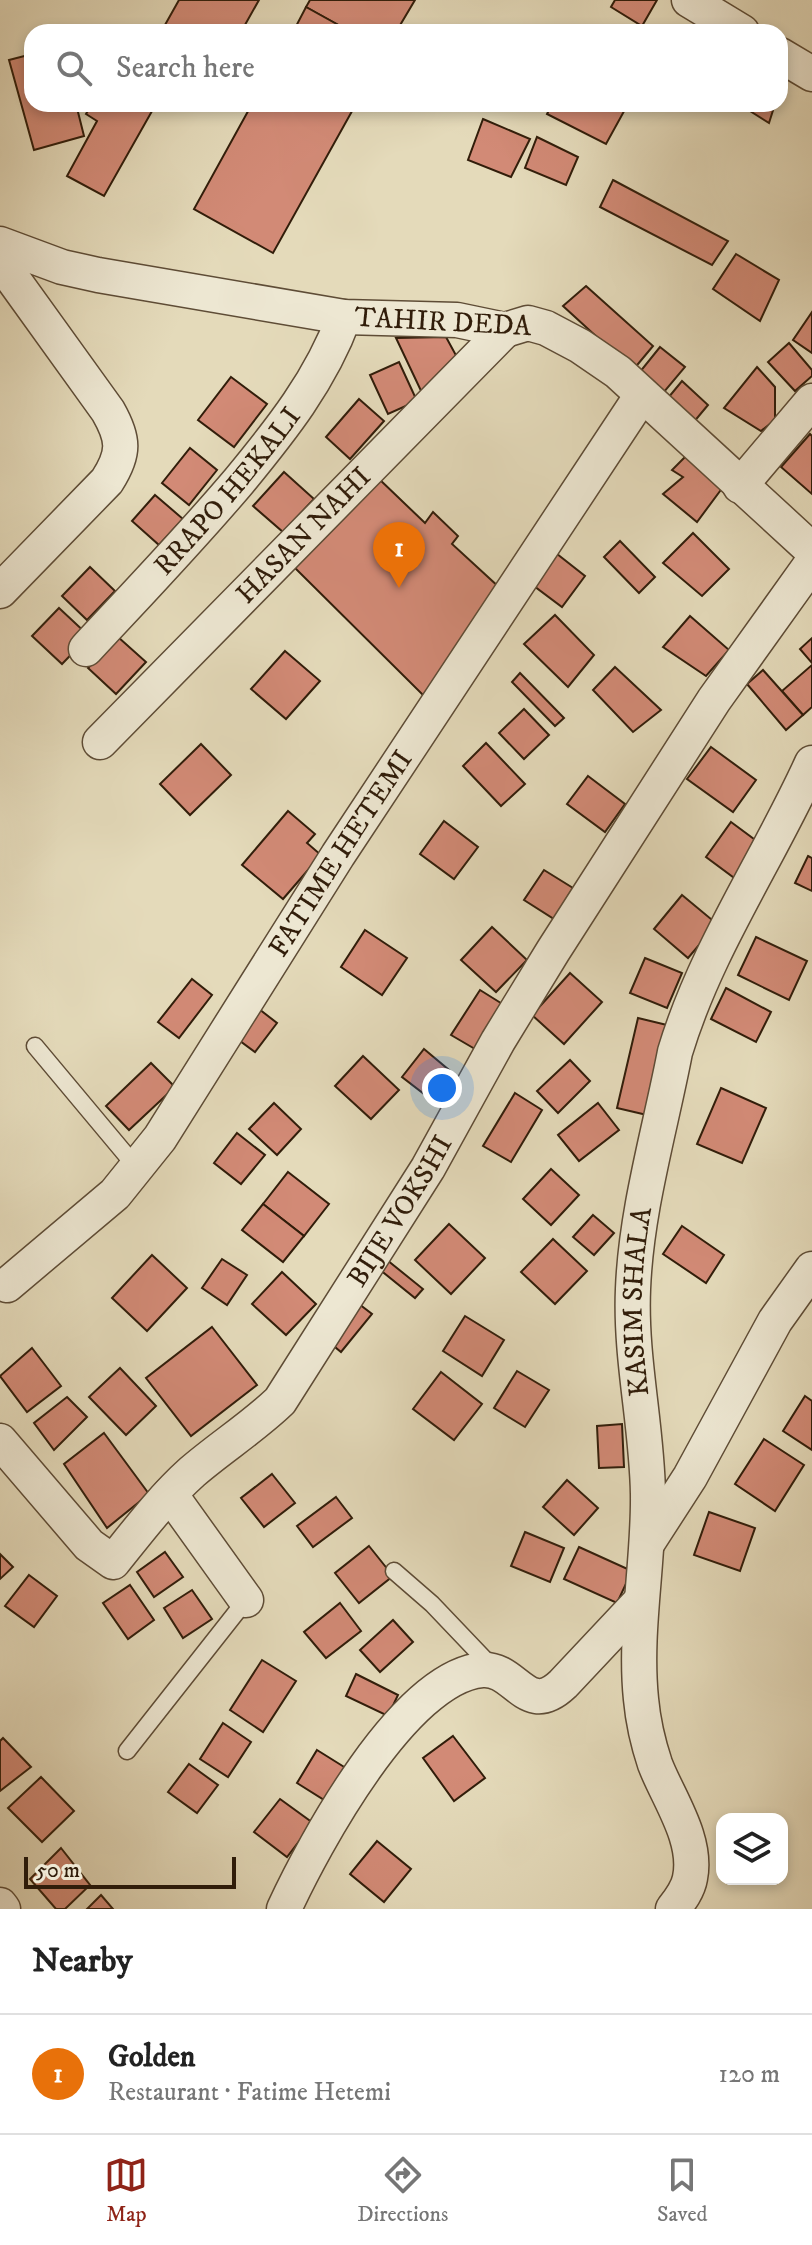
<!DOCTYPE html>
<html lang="en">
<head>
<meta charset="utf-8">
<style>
  body { margin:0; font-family:"IM FELL DW Pica",serif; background:#f2f2f2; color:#222 }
  .controls { position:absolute; right:24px; bottom:24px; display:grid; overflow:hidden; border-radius:16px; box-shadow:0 4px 12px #0003 }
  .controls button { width:72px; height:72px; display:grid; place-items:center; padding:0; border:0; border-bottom:2px solid #e0e0e0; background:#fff; color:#222; font:40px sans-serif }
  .scale { position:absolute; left:24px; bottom:20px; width:212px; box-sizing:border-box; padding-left:8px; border:4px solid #311d0a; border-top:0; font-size:22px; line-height:28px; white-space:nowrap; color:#311d0a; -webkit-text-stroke:6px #ede7d2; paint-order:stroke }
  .you { position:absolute; left:442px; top:1088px; width:28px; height:28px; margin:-20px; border:6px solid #fff; border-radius:50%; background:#1a73e8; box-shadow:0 0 0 12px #1a73e833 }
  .badge { display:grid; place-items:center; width:52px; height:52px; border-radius:50%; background:#8f2418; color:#fff; font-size:26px; font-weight:700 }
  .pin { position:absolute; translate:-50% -66px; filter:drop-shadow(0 2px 4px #0008) }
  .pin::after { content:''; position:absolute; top:42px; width:28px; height:24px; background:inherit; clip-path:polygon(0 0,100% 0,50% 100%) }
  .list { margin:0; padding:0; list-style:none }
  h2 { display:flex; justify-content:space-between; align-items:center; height:104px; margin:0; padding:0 32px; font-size:34px }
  h2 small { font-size:26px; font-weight:400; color:#767676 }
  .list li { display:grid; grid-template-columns:52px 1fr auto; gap:24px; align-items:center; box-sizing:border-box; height:120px; padding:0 32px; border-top:2px solid #e0e0e0 }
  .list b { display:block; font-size:30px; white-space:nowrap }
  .list p { margin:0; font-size:26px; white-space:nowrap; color:#767676 }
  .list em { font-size:26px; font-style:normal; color:#767676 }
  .icon { flex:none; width:44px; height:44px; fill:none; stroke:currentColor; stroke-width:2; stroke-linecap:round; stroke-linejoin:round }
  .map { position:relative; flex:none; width:812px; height:1909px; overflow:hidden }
  .search { position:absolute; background:#fff; box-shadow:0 4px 12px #0003; left:24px; right:24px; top:24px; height:88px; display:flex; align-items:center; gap:20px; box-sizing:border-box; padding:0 28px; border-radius:24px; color:#767676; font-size:30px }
  .sheet { height:224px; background:#fff }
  nav { display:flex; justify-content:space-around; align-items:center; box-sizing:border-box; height:112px; border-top:2px solid #e0e0e0; background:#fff; font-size:22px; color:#767676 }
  nav a { display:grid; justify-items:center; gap:4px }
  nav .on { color:#8f2418 }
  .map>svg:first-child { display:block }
  .building { fill:#d28a76; stroke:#311d0a; stroke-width:2 }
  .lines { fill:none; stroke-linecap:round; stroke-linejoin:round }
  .service-casing { stroke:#5e4c36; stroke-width:19 }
  .minor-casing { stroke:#5e4c36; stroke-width:37 }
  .service { stroke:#ede7d2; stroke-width:16 }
  .minor { stroke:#ede7d2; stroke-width:34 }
  .labels { text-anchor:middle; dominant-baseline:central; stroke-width:6; stroke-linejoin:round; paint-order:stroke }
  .street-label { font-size:28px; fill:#311d0a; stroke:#ede7d2 }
</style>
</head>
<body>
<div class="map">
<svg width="812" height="1909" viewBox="0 0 812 1909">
  <rect width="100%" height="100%" fill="#e4daba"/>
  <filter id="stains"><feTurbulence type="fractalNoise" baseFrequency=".0025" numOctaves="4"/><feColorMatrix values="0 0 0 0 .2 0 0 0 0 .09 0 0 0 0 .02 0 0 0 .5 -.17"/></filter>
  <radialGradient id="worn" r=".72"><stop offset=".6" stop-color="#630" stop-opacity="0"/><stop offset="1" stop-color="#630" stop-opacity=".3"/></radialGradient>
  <g class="building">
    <polygon points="179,0 259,0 241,32 161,32"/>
    <polygon points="310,0 415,0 396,32 351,32 306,7"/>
    <polygon points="615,0 657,0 642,26 611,7"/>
    <polygon points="306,7 351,32 293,32"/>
    <polygon points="32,54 32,104 76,104 84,136 34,150 9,60"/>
    <polygon points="92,104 156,104 104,196 67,176 97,121 86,114"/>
    <polygon points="252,104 356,104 273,253 194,209"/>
    <polygon points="552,104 628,104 606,144 547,114"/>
    <polygon points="739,104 775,104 769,123"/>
    <polygon points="483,119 530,139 511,177 468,160"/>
    <polygon points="537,137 578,157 566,185 525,168"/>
    <polygon points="613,180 728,241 712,265 600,207"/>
    <polygon points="736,254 779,280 760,321 713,289"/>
    <polygon points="586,286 653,346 633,370 563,306"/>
    <polygon points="812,312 812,353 793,340"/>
    <polygon points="446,337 458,359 423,395 396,338"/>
    <polygon points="789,343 812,370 812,376 795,391 768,362"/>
    <polygon points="660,347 685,367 664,392 639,373"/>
    <polygon points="399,362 417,401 388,414 370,375"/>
    <polygon points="757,367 775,387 775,420 761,431 724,408"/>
    <polygon points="231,377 267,404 234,447 198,420"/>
    <polygon points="682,381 708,405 693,423 668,398"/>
    <polygon points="359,399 384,421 350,459 326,437"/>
    <polygon points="810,434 812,436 812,494 781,467"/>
    <polygon points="190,448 217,470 189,505 162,483"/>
    <polygon points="691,451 726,483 697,522 663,494 683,477 672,470"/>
    <polygon points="284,472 314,499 283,532 253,506"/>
    <polygon points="377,477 425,523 433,512 458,536 452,544 501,589 427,699 295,568"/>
    <polygon points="155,495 183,519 159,545 132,521"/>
    <polygon points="693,533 729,569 702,596 663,563"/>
    <polygon points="620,541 655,577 639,593 604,557"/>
    <polygon points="552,550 585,576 562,607 526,580"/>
    <polygon points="90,567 115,591 87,620 62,596"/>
    <polygon points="59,608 89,636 62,664 32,636"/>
    <polygon points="555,615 594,655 568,687 524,644"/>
    <polygon points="690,616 729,650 706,676 663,647"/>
    <polygon points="118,637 146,662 116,694 88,668"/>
    <polygon points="812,638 812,663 800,649"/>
    <polygon points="285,651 320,681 286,719 251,689"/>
    <polygon points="812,665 812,707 803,715 782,691"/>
    <polygon points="615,667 661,710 633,732 593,690"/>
    <polygon points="763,670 803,715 786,730 747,684"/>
    <polygon points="520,673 564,718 555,726 512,682"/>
    <polygon points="524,709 549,735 524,759 499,733"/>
    <polygon points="486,743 525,784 501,806 463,766"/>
    <polygon points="201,744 231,775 190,815 160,784"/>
    <polygon points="711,747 756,780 733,812 687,779"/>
    <polygon points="588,776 625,804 605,832 567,804"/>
    <polygon points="288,811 315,834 307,843 321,855 283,899 242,865"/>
    <polygon points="444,821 478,847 454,879 420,854"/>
    <polygon points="731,822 762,845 737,880 706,857"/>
    <polygon points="808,856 812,858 812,891 795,883"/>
    <polygon points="544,870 573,888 554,919 524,900"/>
    <polygon points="682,895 717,924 688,958 654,929"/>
    <polygon points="492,927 527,960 496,992 461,960"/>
    <polygon points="365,930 407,958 382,995 341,967"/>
    <polygon points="756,937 807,961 789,1000 738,975"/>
    <polygon points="645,958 682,973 667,1008 630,993"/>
    <polygon points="570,973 602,1002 564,1044 532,1015"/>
    <polygon points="192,979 212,995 179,1038 158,1022"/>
    <polygon points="726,988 771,1012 756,1042 711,1019"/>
    <polygon points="480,990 504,1005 475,1049 451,1035"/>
    <polygon points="259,1009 277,1023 255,1052 236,1038"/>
    <polygon points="638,1018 667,1025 647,1115 617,1108"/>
    <polygon points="424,1049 449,1070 428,1097 402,1077"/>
    <polygon points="363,1056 399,1090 371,1119 335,1086"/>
    <polygon points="570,1060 590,1081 558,1113 537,1091"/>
    <polygon points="151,1063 175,1087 129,1130 106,1106"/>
    <polygon points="721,1088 766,1108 742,1163 697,1144"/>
    <polygon points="515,1093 542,1110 511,1162 483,1146"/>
    <polygon points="274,1103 301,1129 277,1155 249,1129"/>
    <polygon points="598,1103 619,1130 579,1161 558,1135"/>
    <polygon points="237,1133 265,1155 241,1184 214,1163"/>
    <polygon points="551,1169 579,1195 551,1225 523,1199"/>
    <polygon points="288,1172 329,1204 304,1236 263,1204"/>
    <polygon points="263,1204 304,1236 283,1262 242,1230"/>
    <polygon points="593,1215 614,1233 594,1255 573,1237"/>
    <polygon points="449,1224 485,1258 451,1294 415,1260"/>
    <polygon points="682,1226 724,1255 706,1283 663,1254"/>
    <polygon points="553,1239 587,1271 555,1304 521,1272"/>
    <polygon points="152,1255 187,1288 147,1331 112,1298"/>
    <polygon points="222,1259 247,1275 227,1305 202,1288"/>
    <polygon points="387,1260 423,1289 415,1298 379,1269"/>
    <polygon points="282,1272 316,1304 286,1335 252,1304"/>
    <polygon points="359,1304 372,1314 341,1352 329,1342"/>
    <polygon points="465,1316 504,1340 482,1376 443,1351"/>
    <polygon points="212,1327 257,1385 191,1436 146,1378"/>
    <polygon points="32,1348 61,1386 27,1412 0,1376"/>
    <polygon points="120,1368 156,1406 126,1435 89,1397"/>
    <polygon points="517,1371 549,1390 525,1427 494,1408"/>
    <polygon points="441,1372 482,1404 454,1440 413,1409"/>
    <polygon points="805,1396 812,1401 812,1450 783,1431"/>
    <polygon points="67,1397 87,1417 54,1450 34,1423"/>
    <polygon points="622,1424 624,1467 599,1468 597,1426"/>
    <polygon points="104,1433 149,1494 107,1528 64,1464"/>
    <polygon points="764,1439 804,1465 775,1511 735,1484"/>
    <polygon points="272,1474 295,1503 264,1527 241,1498"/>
    <polygon points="567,1480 598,1508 574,1535 543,1507"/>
    <polygon points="336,1497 352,1518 313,1547 297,1526"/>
    <polygon points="709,1512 755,1528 740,1571 694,1555"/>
    <polygon points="525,1532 564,1548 550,1582 511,1566"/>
    <polygon points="369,1546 393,1576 359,1603 335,1573"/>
    <polygon points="579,1547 632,1571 617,1603 564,1579"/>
    <polygon points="165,1552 183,1577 154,1597 137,1572"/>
    <polygon points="0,1554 13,1567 0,1579"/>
    <polygon points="29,1575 57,1596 34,1627 5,1606"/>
    <polygon points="130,1585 154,1620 128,1639 103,1603"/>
    <polygon points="192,1590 212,1619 183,1638 164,1608"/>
    <polygon points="340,1603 361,1631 326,1658 304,1632"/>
    <polygon points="393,1620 413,1642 380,1672 360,1650"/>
    <polygon points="262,1660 296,1681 263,1732 230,1710"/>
    <polygon points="356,1674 398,1695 388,1716 346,1696"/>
    <polygon points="223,1723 251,1742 228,1777 200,1759"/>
    <polygon points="453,1736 485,1778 454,1801 423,1758"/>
    <polygon points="3,1738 31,1767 0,1791 0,1741"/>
    <polygon points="317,1750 349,1770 329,1803 297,1783"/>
    <polygon points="189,1764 218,1785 197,1813 168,1792"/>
    <polygon points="41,1777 74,1811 42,1842 8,1808"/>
    <polygon points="280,1799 313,1823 287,1857 254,1832"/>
    <polygon points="377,1841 411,1869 384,1902 350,1874"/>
    <polygon points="61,1848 90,1885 65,1909 56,1909 30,1879"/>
    <polygon points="101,1895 113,1909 87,1909"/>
  </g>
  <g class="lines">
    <g class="service-casing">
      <g id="service">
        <polyline points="35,1046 137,1168"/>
        <polyline points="394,1571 432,1604 493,1668"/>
        <polyline points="127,1751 246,1600"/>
      </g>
    </g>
    <g class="minor-casing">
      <g id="minor">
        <polyline points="689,0 742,32"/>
        <polyline points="780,55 812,74"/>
        <polyline points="0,244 62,267 98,275 344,317 457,320 505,330 528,323 546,328 580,346 618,372 812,550"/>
        <path d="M0,261L108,411C124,439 125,453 107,481L0,591"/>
        <polyline points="740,486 812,401"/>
        <path id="s1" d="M86,649C138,593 190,539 239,481C281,430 321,380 344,317"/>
        <path id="s2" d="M100,742L505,330"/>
        <path id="s3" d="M7,1285L115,1194L160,1138L338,855L642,395"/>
        <path id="s4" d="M0,1441L89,1545L113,1562C138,1531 162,1499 192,1472C221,1447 253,1427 280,1401L428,1168L498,1041L553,951L714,700L812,563"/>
        <polyline points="170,1494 246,1600"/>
        <polyline points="648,1542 690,1477 775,1321 812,1269"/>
        <polyline points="0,1905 3,1909"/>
        <path d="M284,1909C314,1844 404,1677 482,1670C516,1667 526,1719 563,1684L641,1601"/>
        <path id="s5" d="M673,1909C680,1900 688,1890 690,1878C698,1839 668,1798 655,1764C648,1743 643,1721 641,1699C634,1631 649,1563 648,1494C647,1426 630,1358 633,1289C636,1210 660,1130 675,1052C706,949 768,860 812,763"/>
      </g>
    </g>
    <use href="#service" class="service"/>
    <use href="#minor" class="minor"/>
  </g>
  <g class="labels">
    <g class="street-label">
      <text transform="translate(443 322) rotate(3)">TAHIR DEDA</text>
      <text stroke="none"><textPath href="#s1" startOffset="212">RRAPO HEKALI</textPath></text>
      <text stroke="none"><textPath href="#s2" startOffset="290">HASAN NAHI</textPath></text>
      <text stroke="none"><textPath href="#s3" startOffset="550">FATIME HETEMI</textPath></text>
      <text stroke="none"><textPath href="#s4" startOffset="624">BIJE VOKSHI</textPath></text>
      <text stroke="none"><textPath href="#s5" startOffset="622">KASIM SHALA</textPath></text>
    </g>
  </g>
  <rect width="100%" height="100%" filter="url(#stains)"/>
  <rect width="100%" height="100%" fill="url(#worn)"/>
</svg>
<div class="controls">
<button><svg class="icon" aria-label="layers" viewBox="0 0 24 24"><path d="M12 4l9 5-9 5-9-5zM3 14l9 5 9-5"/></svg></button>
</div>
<div class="scale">50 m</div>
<div class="you"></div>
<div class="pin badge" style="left:399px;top:588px;background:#e8710a">1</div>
<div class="search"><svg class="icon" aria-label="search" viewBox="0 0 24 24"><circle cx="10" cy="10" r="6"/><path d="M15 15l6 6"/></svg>Search here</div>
</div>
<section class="sheet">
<h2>Nearby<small></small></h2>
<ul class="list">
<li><span class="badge" style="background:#e8710a">1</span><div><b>Golden</b><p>Restaurant · Fatime Hetemi</p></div><em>120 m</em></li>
</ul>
</section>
<nav>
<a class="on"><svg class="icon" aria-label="map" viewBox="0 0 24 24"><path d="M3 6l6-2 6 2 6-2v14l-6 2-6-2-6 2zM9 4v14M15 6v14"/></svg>Map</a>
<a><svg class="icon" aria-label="directions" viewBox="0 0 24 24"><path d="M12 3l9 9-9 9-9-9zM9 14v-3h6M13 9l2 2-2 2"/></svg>Directions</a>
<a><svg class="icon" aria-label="saved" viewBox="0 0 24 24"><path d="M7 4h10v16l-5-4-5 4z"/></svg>Saved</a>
</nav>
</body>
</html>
